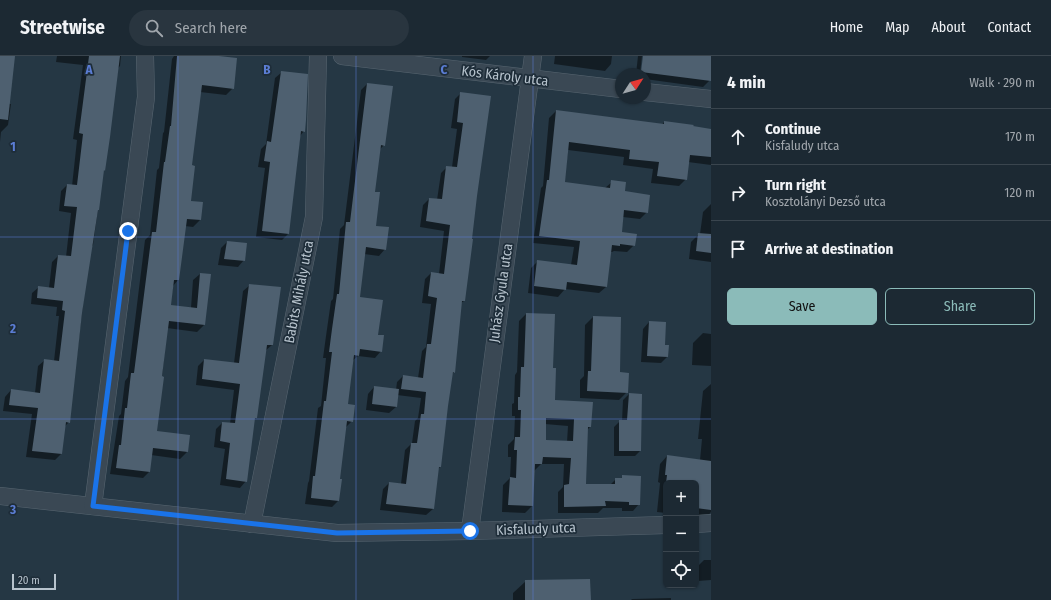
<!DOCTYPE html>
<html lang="en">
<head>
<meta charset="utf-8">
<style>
  body { margin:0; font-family:"Fira Sans Condensed",sans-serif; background:#29353f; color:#f1f3f6 }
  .controls { position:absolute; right:12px; bottom:12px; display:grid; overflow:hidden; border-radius:6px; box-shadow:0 1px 3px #0004 }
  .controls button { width:36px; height:36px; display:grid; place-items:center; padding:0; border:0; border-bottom:1px solid #3a454e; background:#1c2933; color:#f1f3f6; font:20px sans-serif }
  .compass { position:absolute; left:615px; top:12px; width:36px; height:36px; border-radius:50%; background:#1c2933; box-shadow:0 1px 3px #0004; rotate:54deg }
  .scale { position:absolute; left:12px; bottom:10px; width:44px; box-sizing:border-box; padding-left:4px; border:2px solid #b7c3cd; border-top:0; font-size:11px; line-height:14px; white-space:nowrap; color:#b7c3cd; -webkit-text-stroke:3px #1e2d39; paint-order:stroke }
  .stop { position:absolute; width:12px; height:12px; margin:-9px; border:3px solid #1a73e8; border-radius:50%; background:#fff }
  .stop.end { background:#1a73e8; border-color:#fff; box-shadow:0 1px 4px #0008 }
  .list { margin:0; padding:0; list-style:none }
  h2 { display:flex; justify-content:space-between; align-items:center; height:52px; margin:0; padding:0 16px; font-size:17px }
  h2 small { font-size:13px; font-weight:400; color:#a0a6ac }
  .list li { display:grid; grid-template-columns:26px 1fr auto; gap:12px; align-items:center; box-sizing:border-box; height:56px; padding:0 16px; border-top:1px solid #3a454e }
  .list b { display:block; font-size:15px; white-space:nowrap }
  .list p { margin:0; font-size:13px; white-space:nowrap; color:#a0a6ac }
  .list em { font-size:13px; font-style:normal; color:#a0a6ac }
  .actions { display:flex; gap:8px; padding:12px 16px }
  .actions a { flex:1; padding:9px 0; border:1px solid #8bbbb9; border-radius:6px; text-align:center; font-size:14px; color:#8bbbb9 }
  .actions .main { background:#8bbbb9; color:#111 }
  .icon { flex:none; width:22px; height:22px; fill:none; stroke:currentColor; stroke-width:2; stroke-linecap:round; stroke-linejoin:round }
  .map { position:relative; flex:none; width:711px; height:544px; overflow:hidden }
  header { display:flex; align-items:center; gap:24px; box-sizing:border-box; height:56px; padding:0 20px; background:#1c2933; border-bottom:1px solid #3a454e }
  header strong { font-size:19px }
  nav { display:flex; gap:22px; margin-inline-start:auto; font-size:14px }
  .search { width:280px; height:36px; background:#29353f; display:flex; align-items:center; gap:10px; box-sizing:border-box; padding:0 14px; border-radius:22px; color:#a0a6ac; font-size:15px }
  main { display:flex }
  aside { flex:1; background:#1c2933 }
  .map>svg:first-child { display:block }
  .shadow { fill:#0007; fill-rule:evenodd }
  .building { fill:#4e6070; fill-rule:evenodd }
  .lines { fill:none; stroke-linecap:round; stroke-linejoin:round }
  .street-casing { stroke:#586671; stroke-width:18 }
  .street { stroke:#3a4854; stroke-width:17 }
  .route { stroke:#1a73e8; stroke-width:5 }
  .grid { fill:none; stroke:#5b7dd4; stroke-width:1; stroke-opacity:0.55 }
  .labels { text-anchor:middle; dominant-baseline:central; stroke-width:3.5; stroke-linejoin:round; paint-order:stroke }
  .street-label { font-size:14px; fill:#b7c3cd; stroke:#1e2d39 }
  .grid-label { font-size:13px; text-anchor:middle; font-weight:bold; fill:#5b7dd4; stroke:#1e2d39; stroke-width:3.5; stroke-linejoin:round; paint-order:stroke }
</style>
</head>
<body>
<header>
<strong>Streetwise</strong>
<div class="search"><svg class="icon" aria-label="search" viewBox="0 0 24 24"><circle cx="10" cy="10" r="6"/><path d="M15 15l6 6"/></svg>Search here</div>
<nav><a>Home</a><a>Map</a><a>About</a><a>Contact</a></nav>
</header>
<main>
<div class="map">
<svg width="711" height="544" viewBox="0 0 711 544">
  <rect width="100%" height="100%" fill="#253744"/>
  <g class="shadow">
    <polygon points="0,0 9,0 9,48 11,48 8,69 1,76 0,86"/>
    <polygon points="57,0 121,0 120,10 118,12 104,114 103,116 93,189 91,191 86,222 69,366 64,371 61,398 55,404 26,401 32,358 3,355 5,341 11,334 35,337 38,310 45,304 54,305 59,260 56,260 57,251 31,248 32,237 39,231 49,232 52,206 58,200 66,201 71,157 59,155 61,135 67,129 72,130 77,84 73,83 83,9 56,6"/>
    <polygon points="174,0 211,0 233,32 226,39 200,36 190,110 190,145 200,164 193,171 185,170 178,224 173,230 170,250 191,252 193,224 200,218 210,219 204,269 197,276 167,272 156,376 187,396 180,403 151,399 149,416 143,422 110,418 119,360 121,358 125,325 128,321 145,184 150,179 157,114 159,112 163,77 164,76 172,3"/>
    <polygon points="462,0 490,0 486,4 462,1"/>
    <polygon points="555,0 612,0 611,8 605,15 554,8"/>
    <polygon points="638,0 642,0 640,18 636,18"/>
    <polygon points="644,0 711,0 711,18 710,24 703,31 645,23 645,18 642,18"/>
    <polygon points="282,16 304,75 300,80 288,178 282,184 256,181 265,112 258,111 261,93 266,88 275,22"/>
    <polygon points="367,28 392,31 384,89 379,94 374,137 375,170 385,193 379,200 364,198 358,241 377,279 381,295 375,302 358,300 352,305 347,349 352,365 345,372 339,424 341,424 338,445 332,451 305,448 308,427 309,425 318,352 321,350 326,302 323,302 326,280 331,245 333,243 340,173 344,169 361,34"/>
    <polygon points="461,37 476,140 464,245 461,247 454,316 451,319 440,411 437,414 433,453 426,459 380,454 383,433 389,427 401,428 405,394 412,387 415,365 418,362 421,342 397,339 396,351 389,357 366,354 368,338 374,331 396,334 397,326 403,320 418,322 422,295 426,291 431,248 422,247 425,223 431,217 439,218 444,175 420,171 423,149 429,143 437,144 441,117 447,111 452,111 457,73 451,72 455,43"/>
    <polygon points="556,55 662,69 664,66 711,74 711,109 688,106 686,123 679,130 651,127 653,113 623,109 624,101 568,94 564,127 605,132 612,126 647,156 640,163 623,161 621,177 634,189 627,196 614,195 612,196 610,196 606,231 599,237 565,233 558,241 528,237 531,212 538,205 571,209 574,191 533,187 541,132 543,130 549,62"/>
    <polygon points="711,148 711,206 689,203 691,186 699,178 700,178 703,156"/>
    <polygon points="227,186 246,188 244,204 238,211 218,209 221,192"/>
    <polygon points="250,229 272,289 265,295 256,362 254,364 246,425 240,432 220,429 225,393 214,391 216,373 222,367 230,368 234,334 196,329 198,310 204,304 234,307 243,235"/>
    <path d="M526,258L554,259L552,313L554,345L590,371L587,374L585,429H610L616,423H621L623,420L639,448L633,455H622V452H603L598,457H558V436L563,431L564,408H541L534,415L532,450L525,457L502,456L503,429L510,422L511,401H508V389L514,383L515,360H512V348L514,347L515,319L517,316L519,265ZM545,368L568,370L567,386L545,385Z"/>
    <polygon points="593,261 627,336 619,344 580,342 580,324 584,320 585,269"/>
    <polygon points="649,266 664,290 667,301 661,307 641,306 643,273"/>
    <polygon points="703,277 711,278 711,310 692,309 693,287"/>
    <polygon points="711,328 711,456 706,462 696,460 696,427 666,427 666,457 657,456 660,427 658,426 660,408 667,400 700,404 702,383 698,383 703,335"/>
    <polygon points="629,338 640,395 635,400 614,400 614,371 620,365 622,365 623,344"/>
    <polygon points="704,504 711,504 711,524 698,525 697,511"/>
    <polygon points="526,525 590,544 513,544 513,537"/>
    <polygon points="671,542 671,544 631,544 632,543"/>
  </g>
  <g class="building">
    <polygon points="0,0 15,0 8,64 0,63"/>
    <polygon points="89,0 120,0 110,81 105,115 104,114 99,154 98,154 82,257 70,367 66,366 62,398 32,395 38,352 9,349 11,333 40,337 44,303 59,305 65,255 62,254 63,245 37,242 38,230 54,232 58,199 71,200 77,151 64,150 67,128 77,129 83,78 79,77"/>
    <polygon points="177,0 219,0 237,2 234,33 202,29 192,109 195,110 191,145 203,146 201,164 187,163 179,224 174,224 171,249 197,252 200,217 211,218 205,269 169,265 162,320 164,321 157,375 190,379 188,396 153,392 150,416 116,412 119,389 121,389 125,352 127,352 131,317 134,317 152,176 156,176 164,106 165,106 170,70 171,70"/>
    <polygon points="643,0 711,0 711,25 641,16"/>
    <polygon points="281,15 308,18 306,64 305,76 301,75 289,178 262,175 270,106 264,105 267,85 271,86"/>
    <polygon points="367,27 393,30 385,90 381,89 375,136 380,136 376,170 389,171 386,194 366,191 360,241 383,244 378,279 384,279 382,296 360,293 359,300 354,299 348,348 355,349 353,366 347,365 340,423 342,423 339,445 311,442 313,420 315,420 324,345 326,345 332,296 329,296 332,273 337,238 339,238 346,166 350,166"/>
    <polygon points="460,36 491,40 477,140 472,183 473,183 465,245 462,245 455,317 453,316 448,350 441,411 439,411 434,453 386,448 389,426 406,428 411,387 417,387 421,358 424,358 426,336 401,333 403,319 423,322 427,288 431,288 437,242 428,240 431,216 444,218 450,169 426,165 429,142 442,143 446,110 457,111 463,67 457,66"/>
    <polygon points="556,54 664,68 664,65 694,69 693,70 711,73 711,101 690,99 687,124 657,120 659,106 629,103 630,94 569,86 565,126 610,132 611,124 626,126 625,135 650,139 648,157 624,154 622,176 637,178 635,190 620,188 620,190 612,189 607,231 567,226 566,234 534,230 537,204 577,209 580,185 539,180 547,124 549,124"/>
    <polygon points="698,177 711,178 711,197 696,195"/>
    <polygon points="227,185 247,187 245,205 224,203"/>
    <polygon points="249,228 281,231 273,289 267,289 257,362 255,362 247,426 226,423 230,387 220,385 222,366 235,367 240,328 202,323 204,303 239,307"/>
    <path d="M526,257L555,258L553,312H556L555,344L593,346L591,371H588L586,428H615V422H622V419L641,420L640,449H629V446L605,445L606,450L564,451V429L569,428L571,402L543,401L542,408H535L533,450L508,449L510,421L516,422L517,394H514L515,381H520L521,354H518V341H520L521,311H524ZM546,362L574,363L573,385L546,384Z"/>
    <polygon points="593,260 621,261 620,316 629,317 628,337 587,335 588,315 591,315"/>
    <polygon points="649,265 666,266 665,289 669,289 668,301 647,300"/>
    <polygon points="374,330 399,333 397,351 372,348"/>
    <polygon points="629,337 642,338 641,395 619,395 619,364 627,364"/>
    <polygon points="667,399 711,405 711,454 696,452 696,427 666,427 667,419 665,419"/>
    <polygon points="590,523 591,544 525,544 525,524"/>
  </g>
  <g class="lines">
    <g class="street-casing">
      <g id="street">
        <polyline points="342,0 621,33"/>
        <polyline points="645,36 711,43"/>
        <polyline points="0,440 337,477 470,475 666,469"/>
        <polyline points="93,450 146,41 145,0"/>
        <polyline points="252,468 314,161 318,0"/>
        <polyline points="696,468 711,467"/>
        <polyline points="470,475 533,0"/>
      </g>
    </g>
    <use href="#street" class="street"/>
  </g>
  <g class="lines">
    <polyline class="route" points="128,175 93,450 337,477 470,475"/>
  </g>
  <path class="grid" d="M178,0V544M356,0V544M533,0V544M0,181H711M0,363H711"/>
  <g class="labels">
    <g class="street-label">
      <text transform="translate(505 20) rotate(7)">Kós Károly utca</text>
      <text transform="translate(299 236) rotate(-79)">Babits Mihály utca</text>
      <text transform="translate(501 237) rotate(-82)">Juhász Gyula utca</text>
      <text transform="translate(536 473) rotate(-2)">Kisfaludy utca</text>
    </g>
  </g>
  <g class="grid-label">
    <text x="89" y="18">A</text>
    <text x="267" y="18">B</text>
    <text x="444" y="18">C</text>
    <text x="13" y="95">1</text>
    <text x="13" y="277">2</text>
    <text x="13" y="458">3</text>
  </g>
</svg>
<div class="controls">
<button>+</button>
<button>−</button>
<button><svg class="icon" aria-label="locate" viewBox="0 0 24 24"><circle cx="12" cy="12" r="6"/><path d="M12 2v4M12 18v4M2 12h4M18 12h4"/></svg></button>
</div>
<svg class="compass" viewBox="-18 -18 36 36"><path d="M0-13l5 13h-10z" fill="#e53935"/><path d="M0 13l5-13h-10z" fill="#a0a6ac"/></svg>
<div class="scale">20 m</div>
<div class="stop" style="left:470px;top:475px"></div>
<div class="stop end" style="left:128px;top:175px"></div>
</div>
<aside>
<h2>4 min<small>Walk · 290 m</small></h2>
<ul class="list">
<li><svg class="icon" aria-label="ahead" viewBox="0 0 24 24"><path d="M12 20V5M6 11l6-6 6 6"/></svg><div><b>Continue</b><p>Kisfaludy utca</p></div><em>170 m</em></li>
<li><svg class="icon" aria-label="right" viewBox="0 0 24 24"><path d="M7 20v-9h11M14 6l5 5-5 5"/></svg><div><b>Turn right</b><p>Kosztolányi Dezső utca</p></div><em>120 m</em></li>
<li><svg class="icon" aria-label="arrive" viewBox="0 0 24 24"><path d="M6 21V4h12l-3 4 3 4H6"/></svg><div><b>Arrive at destination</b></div></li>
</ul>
<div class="actions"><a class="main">Save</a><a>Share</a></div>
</aside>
</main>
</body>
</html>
